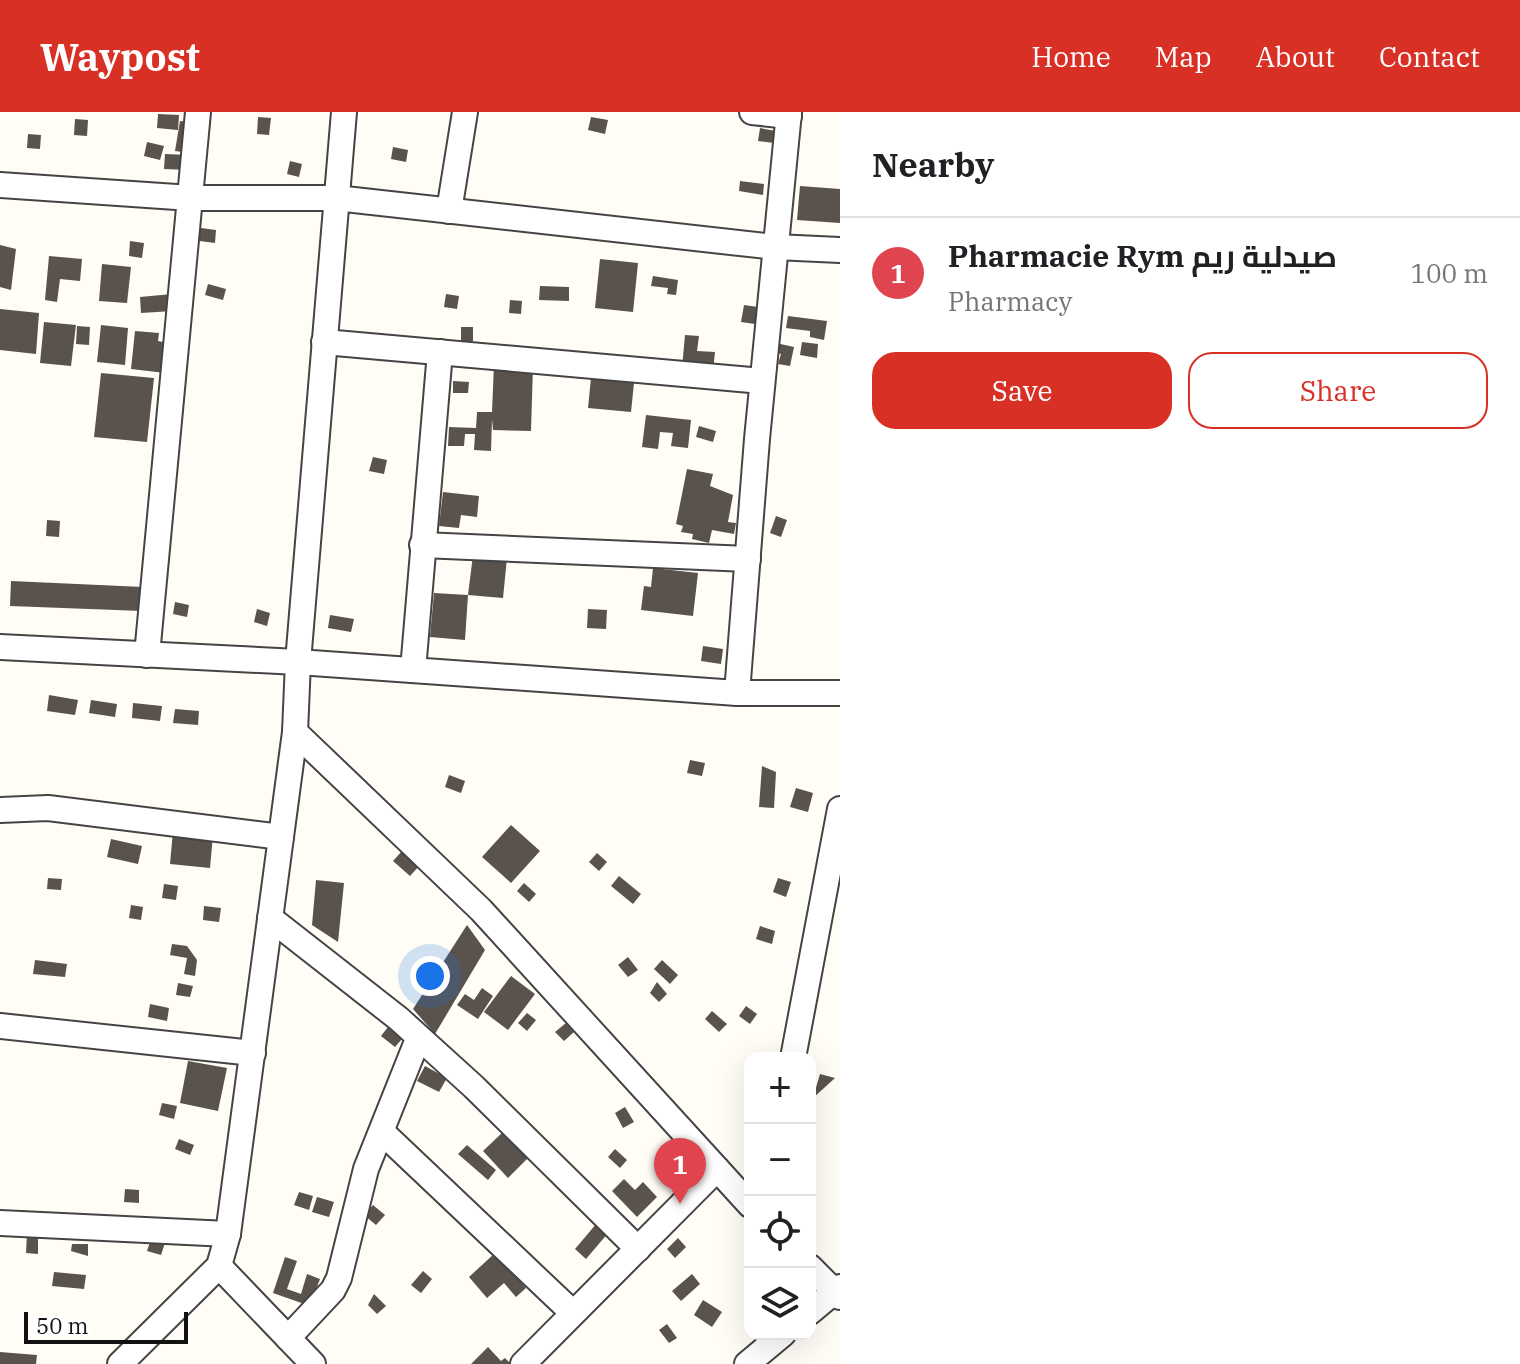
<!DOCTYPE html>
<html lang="en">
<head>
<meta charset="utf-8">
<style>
  body { margin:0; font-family:"IBM Plex Serif",Cairo,serif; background:#f6f6f6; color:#202124 }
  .controls { position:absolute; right:24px; bottom:24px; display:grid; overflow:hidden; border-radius:16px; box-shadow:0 8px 32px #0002 }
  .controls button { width:72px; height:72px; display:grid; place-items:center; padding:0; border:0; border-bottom:2px solid #e0e0e0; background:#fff; color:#202124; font:40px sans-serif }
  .scale { position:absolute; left:24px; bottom:20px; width:164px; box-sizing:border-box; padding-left:8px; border:4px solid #111; border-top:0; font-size:22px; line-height:28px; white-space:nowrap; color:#111; -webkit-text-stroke:6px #fff; paint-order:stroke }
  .you { position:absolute; left:430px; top:864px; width:28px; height:28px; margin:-20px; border:6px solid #fff; border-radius:50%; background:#1a73e8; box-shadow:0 0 0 12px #1a73e833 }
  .badge { display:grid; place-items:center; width:52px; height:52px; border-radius:50%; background:#d93025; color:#fff; font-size:26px; font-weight:700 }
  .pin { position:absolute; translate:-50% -66px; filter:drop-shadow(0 2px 4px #0008) }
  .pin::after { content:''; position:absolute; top:42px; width:28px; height:24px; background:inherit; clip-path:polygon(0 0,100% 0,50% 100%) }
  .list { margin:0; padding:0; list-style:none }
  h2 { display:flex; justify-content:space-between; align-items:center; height:104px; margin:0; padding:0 32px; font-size:34px }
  h2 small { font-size:26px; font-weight:400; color:#757577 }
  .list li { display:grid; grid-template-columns:52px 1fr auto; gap:24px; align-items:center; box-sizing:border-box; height:112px; padding:0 32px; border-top:2px solid #e0e0e0 }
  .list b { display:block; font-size:30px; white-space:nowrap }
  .list p { margin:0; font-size:26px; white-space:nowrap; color:#757577 }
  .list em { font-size:26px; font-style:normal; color:#757577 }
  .actions { display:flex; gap:16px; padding:24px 32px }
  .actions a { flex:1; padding:18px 0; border:2px solid #d93025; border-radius:24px; text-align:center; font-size:28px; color:#d93025 }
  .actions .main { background:#d93025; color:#fff }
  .icon { flex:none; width:44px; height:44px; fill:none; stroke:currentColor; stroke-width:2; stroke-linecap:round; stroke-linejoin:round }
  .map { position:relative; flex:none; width:840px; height:1252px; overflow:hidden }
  header { display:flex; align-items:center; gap:48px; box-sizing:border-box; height:112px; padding:0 40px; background:#d93025; color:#fff }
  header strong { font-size:38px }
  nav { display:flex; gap:44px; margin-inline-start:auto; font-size:28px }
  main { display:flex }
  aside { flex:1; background:#fff }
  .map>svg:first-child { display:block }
  .building { fill:#5a524d }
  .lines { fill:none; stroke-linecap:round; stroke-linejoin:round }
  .minor-casing { stroke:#444; stroke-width:28 }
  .minor { stroke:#fff; stroke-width:24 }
</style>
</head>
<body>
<header>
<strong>Waypost</strong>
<nav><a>Home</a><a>Map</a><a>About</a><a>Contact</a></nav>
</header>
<main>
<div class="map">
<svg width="840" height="1252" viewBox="0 0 840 1252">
  <rect width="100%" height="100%" fill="#fffdf5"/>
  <g class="building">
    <polygon points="158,2 179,3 178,18 157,16"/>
    <polygon points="258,5 271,6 269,23 257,22"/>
    <polygon points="591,5 608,8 605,22 588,18"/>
    <polygon points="75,7 88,8 87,24 74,23"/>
    <polygon points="180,9 188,10 190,41 175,39"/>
    <polygon points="760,16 776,19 774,31 758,29"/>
    <polygon points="28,22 41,23 40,37 27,36"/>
    <polygon points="147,30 164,34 160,48 144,44"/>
    <polygon points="393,35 408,38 406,50 391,47"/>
    <polygon points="165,42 189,43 189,58 164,57"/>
    <polygon points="290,49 302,52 299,65 287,62"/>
    <polygon points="740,69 764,72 763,83 739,79"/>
    <polygon points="800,74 840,77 840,111 797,108"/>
    <polygon points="194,115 216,118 215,131 192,128"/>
    <polygon points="130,129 144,131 142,146 129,144"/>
    <polygon points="0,133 16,137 11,178 0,175"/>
    <polygon points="49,144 82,147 80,169 60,167 57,190 45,188"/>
    <polygon points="600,147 638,151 633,200 595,196"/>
    <polygon points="102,152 131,155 127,191 99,189"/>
    <polygon points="653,164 678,168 676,183 667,182 668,176 651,174"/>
    <polygon points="208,172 226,177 223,188 205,183"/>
    <polygon points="540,174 569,175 569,189 539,188"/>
    <polygon points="172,182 173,199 141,201 140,185"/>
    <polygon points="446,182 459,184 457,197 444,195"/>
    <polygon points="510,188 522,189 521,202 509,201"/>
    <polygon points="744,193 758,195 755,212 741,210"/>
    <polygon points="0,197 39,201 36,242 0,238"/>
    <polygon points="788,204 827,209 824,228 810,225 810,219 786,216"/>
    <polygon points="44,210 76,213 71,254 40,251"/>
    <polygon points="101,213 128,216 125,253 97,250"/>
    <polygon points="77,214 90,215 89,233 76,232"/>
    <rect x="461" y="215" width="12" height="14"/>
    <polygon points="135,219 159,221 158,229 168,231 165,261 131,257"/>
    <polygon points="685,223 699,224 697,239 715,240 713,259 682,256"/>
    <polygon points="802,230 818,232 817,246 800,243"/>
    <polygon points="776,231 794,235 790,254 778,252 781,242 774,240"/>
    <polygon points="494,252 533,254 531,319 493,318 492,307 491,339 474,338 475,322 465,322 464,334 448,334 449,315 476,316 477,300 492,300"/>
    <polygon points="101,261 154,266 147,330 94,325"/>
    <polygon points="591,266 634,271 631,300 588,296"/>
    <polygon points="453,269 469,270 468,281 453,281"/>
    <polygon points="646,303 691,308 688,336 671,334 673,321 660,320 658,337 642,335"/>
    <polygon points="699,314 716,319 713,330 696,325"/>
    <polygon points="373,345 387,348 384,362 369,359"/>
    <polygon points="687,357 713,362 710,374 733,383 728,410 736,411 734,422 712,418 709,431 692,427 693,422 681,420 683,414 676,412"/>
    <polygon points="443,380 479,384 477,405 461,403 459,416 439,414"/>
    <polygon points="776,404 787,408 781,425 770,421"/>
    <polygon points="47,408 60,409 59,425 46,424"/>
    <polygon points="473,443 507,446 503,486 468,483"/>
    <polygon points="653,456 698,461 693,504 641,498 644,474 651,475"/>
    <polygon points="11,469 143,475 142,499 10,494"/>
    <polygon points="434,481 468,483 465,528 430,525"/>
    <polygon points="175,490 189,493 187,505 173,502"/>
    <polygon points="257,497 270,501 267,514 254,510"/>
    <polygon points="588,497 607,498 606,517 587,516"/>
    <polygon points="330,503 354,507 351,520 328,516"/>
    <polygon points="703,534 723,537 721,552 701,549"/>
    <polygon points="49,583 78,588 75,603 47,599"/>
    <polygon points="91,588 117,592 115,605 89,601"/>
    <polygon points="133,591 162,594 160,609 132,606"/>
    <polygon points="175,597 199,599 198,613 173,611"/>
    <polygon points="690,648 705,651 702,664 687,661"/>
    <polygon points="762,654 776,660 774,696 759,695"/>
    <polygon points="449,663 465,669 461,681 445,675"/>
    <polygon points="796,676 813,681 808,700 790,695"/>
    <polygon points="511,713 540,739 511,771 482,745"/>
    <polygon points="173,719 213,723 210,756 170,752"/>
    <polygon points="111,727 142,734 138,752 107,745"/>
    <polygon points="402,739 419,754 410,764 393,749"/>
    <polygon points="597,741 607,750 599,759 589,750"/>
    <polygon points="619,764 641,782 633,792 611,774"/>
    <polygon points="48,766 62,767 61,778 47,777"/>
    <polygon points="778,766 791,770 786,785 773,780"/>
    <polygon points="316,768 344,771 338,830 312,813"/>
    <polygon points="524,771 536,782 529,790 517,779"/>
    <polygon points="164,772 178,774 176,788 162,786"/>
    <polygon points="131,793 143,795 141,808 129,806"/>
    <polygon points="204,794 221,796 219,810 203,808"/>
    <polygon points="467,813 485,838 435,922 413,897"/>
    <polygon points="760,814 775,819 772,832 756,827"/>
    <polygon points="172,832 187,834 197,848 195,864 184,862 187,846 170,843"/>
    <polygon points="628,845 638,858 628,865 618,853"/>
    <polygon points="35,848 67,852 65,865 33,862"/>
    <polygon points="662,848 678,863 670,872 654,857"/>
    <polygon points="511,864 535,882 508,918 484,900"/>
    <polygon points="657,870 667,882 659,890 650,881"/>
    <polygon points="178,871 193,874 190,885 176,883"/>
    <polygon points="482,876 493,884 478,907 457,893 465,882 474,888"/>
    <polygon points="150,892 169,896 167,909 148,905"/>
    <polygon points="746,894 757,902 750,912 739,904"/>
    <polygon points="712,899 727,912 719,920 705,907"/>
    <polygon points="527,901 536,908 527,919 518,911"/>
    <polygon points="566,911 574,920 564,929 555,920"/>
    <polygon points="388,915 402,927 395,935 381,924"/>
    <polygon points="188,949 227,956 218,999 180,991"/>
    <polygon points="425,954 447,966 439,980 417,969"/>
    <polygon points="820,962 835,966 813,986"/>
    <polygon points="162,991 177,994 174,1007 159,1003"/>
    <polygon points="625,995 634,1010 623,1016 615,1001"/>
    <polygon points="503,1020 528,1046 508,1066 483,1039"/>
    <polygon points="179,1027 194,1033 190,1043 175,1037"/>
    <polygon points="467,1033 496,1058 488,1068 458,1042"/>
    <polygon points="615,1037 627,1048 620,1056 608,1045"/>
    <polygon points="624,1067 635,1078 643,1070 657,1085 637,1105 612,1079"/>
    <polygon points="125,1077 139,1078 139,1091 124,1090"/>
    <polygon points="299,1080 313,1084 309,1098 294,1093"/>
    <polygon points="317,1085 334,1090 329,1105 312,1100"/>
    <polygon points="373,1093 385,1103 376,1113 364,1103"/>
    <polygon points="597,1111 609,1120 586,1147 575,1137"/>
    <polygon points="27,1122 38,1123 38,1142 26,1141"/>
    <polygon points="678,1126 686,1135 675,1146 667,1137"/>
    <polygon points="151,1127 165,1131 161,1143 147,1139"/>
    <polygon points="72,1132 88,1132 88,1144 71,1139"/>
    <polygon points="495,1141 526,1176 516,1185 504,1171 487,1186 469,1165"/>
    <polygon points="285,1145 297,1149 287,1177 301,1182 307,1162 320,1167 310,1194 273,1181"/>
    <polygon points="423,1159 432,1167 421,1181 411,1173"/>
    <polygon points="54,1160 86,1163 84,1177 52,1174"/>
    <polygon points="692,1162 700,1172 681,1189 672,1179"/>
    <polygon points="374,1182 386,1194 377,1202 368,1193"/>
    <polygon points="703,1188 722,1200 712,1215 694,1203"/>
    <polygon points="667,1212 677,1226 669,1231 659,1218"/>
    <polygon points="488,1235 501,1249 505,1246 511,1252 471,1252"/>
    <polygon points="0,1240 37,1243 36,1252 0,1252"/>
  </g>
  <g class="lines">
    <g class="minor-casing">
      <g id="minor">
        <polyline points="752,0 789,4"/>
        <polyline points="0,73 191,86 336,86 775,135 840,138"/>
        <polyline points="449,99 465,0"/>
        <polyline points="324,230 762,269"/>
        <polyline points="422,433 748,447"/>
        <polyline points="0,535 298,550 737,581 840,581"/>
        <polyline points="147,543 198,0"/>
        <polyline points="413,558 440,240"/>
        <polyline points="737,581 757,327 789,0"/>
        <polyline points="295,620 481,798 750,1093"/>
        <polyline points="0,698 48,696 281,725"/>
        <polyline points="270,806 399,907 474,975 638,1137"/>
        <polyline points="0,914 253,941"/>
        <polyline points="793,946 840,697"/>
        <polyline points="382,1020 573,1201"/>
        <polyline points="0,1111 228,1122"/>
        <polyline points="219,1154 313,1252"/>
        <polyline points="810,1155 840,1185"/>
        <polyline points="810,1200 840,1175"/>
        <polyline points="288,1226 333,1178 339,1166 366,1057 418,927"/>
        <polyline points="120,1252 219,1154 228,1122 295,620 298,550 344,0"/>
        <polyline points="523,1252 717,1057"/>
        <polyline points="747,1252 783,1222"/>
      </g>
    </g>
    <use href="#minor" class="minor"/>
  </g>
</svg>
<div class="controls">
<button>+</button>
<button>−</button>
<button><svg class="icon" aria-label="locate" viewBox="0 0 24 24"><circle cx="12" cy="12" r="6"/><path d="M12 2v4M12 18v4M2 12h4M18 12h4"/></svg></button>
<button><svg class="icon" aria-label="layers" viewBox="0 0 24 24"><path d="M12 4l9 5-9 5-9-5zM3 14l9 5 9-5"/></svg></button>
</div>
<div class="scale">50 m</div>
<div class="you"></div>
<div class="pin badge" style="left:680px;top:1092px;background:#e0444e">1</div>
</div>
<aside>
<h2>Nearby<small></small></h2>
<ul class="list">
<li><span class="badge" style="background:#e0444e">1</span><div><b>Pharmacie Rym صيدلية ريم</b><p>Pharmacy</p></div><em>100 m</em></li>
</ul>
<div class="actions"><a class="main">Save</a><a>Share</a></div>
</aside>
</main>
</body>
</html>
